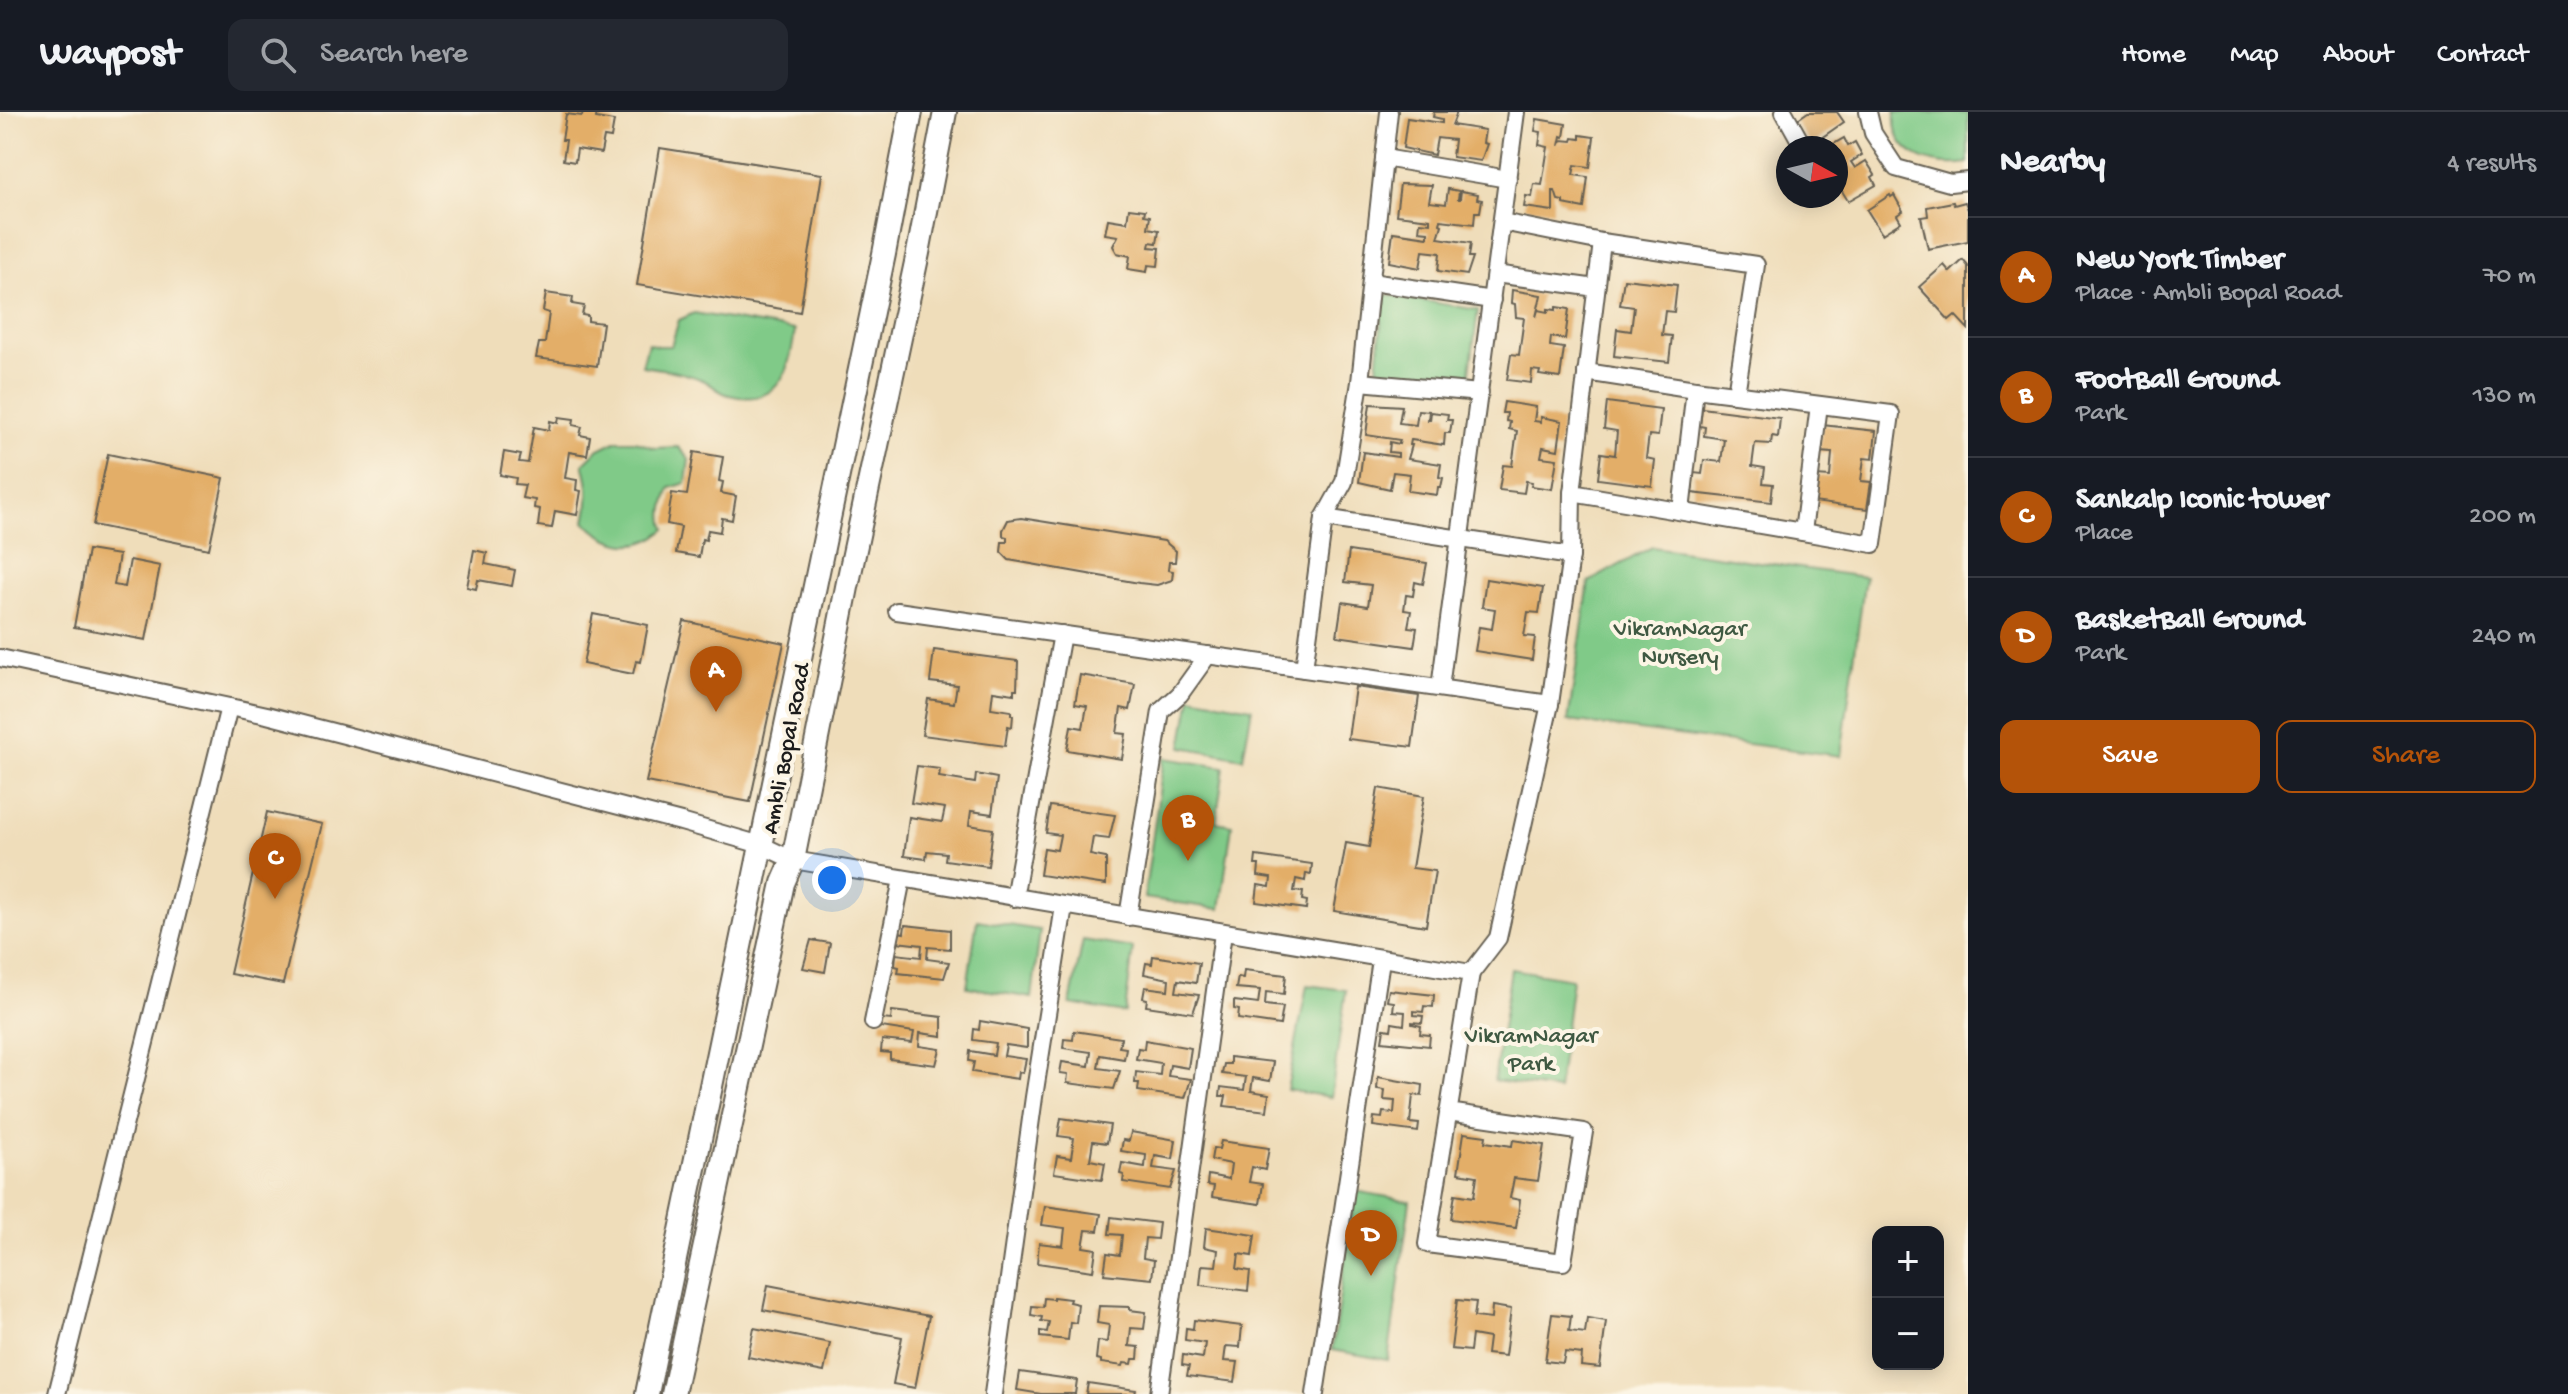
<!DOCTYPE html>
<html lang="en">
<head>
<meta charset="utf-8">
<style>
  body { margin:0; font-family:"Gochi Hand",sans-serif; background:#242831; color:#f1f3f6 }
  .controls { position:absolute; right:24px; bottom:24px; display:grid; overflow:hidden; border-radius:16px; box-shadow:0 4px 20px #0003 }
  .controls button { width:72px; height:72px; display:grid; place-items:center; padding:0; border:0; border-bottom:2px solid #363941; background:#171b24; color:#f1f3f6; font:40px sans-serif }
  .compass { position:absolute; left:1776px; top:24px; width:72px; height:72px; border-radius:50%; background:#171b24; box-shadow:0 4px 20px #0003; rotate:98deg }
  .you { position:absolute; left:832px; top:768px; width:28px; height:28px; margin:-20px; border:6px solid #fff; border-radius:50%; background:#1a73e8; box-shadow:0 0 0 12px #1a73e833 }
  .badge { display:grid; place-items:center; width:52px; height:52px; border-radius:50%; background:#b45309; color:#fff; font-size:26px; font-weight:700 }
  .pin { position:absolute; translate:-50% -66px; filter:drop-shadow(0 2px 4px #0008) }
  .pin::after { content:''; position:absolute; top:42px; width:28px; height:24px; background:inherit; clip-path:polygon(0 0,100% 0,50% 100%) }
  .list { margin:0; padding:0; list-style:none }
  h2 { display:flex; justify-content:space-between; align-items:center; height:104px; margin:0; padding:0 32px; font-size:34px }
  h2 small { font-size:26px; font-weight:400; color:#9ea1a6 }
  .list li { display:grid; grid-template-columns:52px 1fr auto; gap:24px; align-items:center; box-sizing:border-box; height:120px; padding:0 32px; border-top:2px solid #363941 }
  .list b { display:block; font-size:30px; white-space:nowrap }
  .list p { margin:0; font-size:26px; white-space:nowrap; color:#9ea1a6 }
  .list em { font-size:26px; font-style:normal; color:#9ea1a6 }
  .actions { display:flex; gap:16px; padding:24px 32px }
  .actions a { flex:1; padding:18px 0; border:2px solid #b45309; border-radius:16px; text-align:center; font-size:28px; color:#b45309 }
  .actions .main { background:#b45309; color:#fff }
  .icon { flex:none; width:44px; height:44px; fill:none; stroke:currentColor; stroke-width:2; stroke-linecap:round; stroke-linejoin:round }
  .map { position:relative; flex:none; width:1968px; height:1282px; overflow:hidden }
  header { display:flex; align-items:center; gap:48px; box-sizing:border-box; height:112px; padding:0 40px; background:#171b24; border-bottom:2px solid #363941 }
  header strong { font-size:38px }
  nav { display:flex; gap:44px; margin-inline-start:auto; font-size:28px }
  .search { width:560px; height:72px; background:#242831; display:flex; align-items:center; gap:20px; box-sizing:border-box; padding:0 28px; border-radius:16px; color:#9ea1a6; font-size:30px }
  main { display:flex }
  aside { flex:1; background:#171b24 }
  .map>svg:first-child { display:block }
  .green { fill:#80ca88; stroke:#4e7352; stroke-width:2 }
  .building { fill:#e3ae67 }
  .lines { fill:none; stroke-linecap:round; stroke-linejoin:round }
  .street-casing { stroke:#666053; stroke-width:20 }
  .secondary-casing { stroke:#666053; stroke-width:26 }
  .street { stroke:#fff; stroke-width:16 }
  .secondary { stroke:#fff; stroke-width:22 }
  .labels { text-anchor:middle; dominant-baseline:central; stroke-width:8; stroke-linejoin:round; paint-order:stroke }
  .park-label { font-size:24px; fill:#3f5942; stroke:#fcf5e5 }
  .street-label { font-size:24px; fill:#1c1c1c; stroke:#fcf5e5 }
</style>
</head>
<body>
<header>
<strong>Waypost</strong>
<div class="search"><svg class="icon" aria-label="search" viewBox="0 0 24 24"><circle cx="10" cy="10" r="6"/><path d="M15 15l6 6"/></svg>Search here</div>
<nav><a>Home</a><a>Map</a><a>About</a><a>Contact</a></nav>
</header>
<main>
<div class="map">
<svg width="1968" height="1282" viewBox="0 0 1968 1282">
  <rect width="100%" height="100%" fill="#fcf5e5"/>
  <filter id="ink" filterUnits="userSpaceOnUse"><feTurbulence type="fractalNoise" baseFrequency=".0125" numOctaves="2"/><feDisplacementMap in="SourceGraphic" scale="16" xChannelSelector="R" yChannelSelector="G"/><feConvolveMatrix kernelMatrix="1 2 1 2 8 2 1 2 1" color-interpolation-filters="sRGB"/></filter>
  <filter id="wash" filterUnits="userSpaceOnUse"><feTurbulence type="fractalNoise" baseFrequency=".006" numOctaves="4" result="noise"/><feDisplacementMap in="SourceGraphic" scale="32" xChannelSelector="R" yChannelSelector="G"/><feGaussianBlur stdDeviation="1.8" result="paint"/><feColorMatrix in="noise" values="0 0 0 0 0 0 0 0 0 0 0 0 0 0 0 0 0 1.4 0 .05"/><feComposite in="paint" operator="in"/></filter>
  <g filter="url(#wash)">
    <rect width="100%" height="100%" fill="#efddba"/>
    <g class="green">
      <path d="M1895,0L1968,1V51C1933,56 1891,44 1895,0Z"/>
      <polygon points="1384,182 1478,198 1469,268 1377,258"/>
      <path d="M694,201L795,218C790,259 779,296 729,283C719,281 712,272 703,268C683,260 663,257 642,254L648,231L658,234H671L679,208Z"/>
      <path d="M615,329H635L654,336L678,335L689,347L686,371L670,376C665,390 660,404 666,417C637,442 610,434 585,410C590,390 590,372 583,352L597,338Z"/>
      <polygon points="1652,435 1865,465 1841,644 1568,609 1589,470"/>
      <polygon points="1191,585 1252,596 1243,646 1182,635"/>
      <polygon points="1164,646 1224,655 1216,710 1232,713 1220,797 1144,786"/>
      <polygon points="977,808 1040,818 1032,886 967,875"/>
      <polygon points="1083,828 1133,836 1125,901 1070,892"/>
      <polygon points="1511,857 1572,867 1558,978 1494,969"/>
      <polygon points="1307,873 1346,878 1331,985 1287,978"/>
      <polygon points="1355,1079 1410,1089 1388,1248 1332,1238"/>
    </g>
    <g id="blocks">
      <g class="building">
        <polygon points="583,0 597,0 596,6 614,9 611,26 604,25 601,41 577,37 575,50 563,48 566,28 562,28 566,2 582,4"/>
        <polygon points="1434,0 1457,0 1452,13 1485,18 1483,31 1487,32 1481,49 1452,45 1454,28 1437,26 1434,43 1403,36 1407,6 1442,11 1442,7 1433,5"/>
        <polygon points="1808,0 1837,0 1844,10 1811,33 1795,9"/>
        <polygon points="1537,7 1566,12 1564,25 1561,24 1559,34 1562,28 1572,29 1573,26 1580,27 1580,23 1594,25 1590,55 1575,53 1573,63 1588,65 1584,96 1563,92 1563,89 1558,88 1555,79 1553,79 1553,99 1524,95 1526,84 1532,85 1534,72 1542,73 1548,35 1539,33 1541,20 1535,19"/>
        <polygon points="1844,26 1848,34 1855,30 1862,43 1851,50 1855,56 1866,49 1875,63 1872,65 1876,73 1848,89 1836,69 1836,36 1827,36"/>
        <polygon points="660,36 822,62 800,200 637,173"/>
        <polygon points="1400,72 1432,73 1429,90 1446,92 1448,77 1459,79 1458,87 1460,87 1461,79 1478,82 1477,87 1482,88 1480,100 1475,100 1474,112 1441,108 1440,112 1442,113 1438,126 1471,131 1469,145 1473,145 1467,163 1438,159 1440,141 1423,139 1420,156 1389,150 1393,120 1428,125 1428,120 1419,119 1420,110 1430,111 1430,107 1396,103"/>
        <polygon points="1890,83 1891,85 1894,83 1903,99 1897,103 1901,110 1882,122 1867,98"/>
        <polygon points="1953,90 1954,93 1965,90 1968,98 1968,129 1928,137 1921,105 1928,104 1927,95"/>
        <polygon points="1129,96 1145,98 1144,103 1150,104 1148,116 1159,118 1157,131 1150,130 1149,135 1160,136 1158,154 1148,153 1147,160 1128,157 1130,144 1117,141 1113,134 1118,124 1105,122 1108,107 1127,110"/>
        <polygon points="1963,148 1968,154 1968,217 1955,203 1949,208 1919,175 1944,153 1950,160"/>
        <polygon points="1624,167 1677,173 1674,200 1665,199 1662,223 1672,224 1669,250 1614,244 1617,217 1631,219 1634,195 1620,193"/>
        <polygon points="1512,178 1541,183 1536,205 1538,198 1548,200 1548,197 1556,198 1556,195 1569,197 1565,227 1551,225 1550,234 1564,236 1560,266 1539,263 1540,259 1532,258 1531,271 1507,268 1511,242 1519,243 1524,206 1516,205 1515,192 1511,191"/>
        <polygon points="546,181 573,185 572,192 584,194 582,203 588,204 588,209 603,211 597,254 536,246 539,231 545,231 549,201 543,199"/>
        <polygon points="1504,290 1536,295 1534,309 1541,310 1541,305 1562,309 1558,338 1543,335 1541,345 1557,347 1552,377 1531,374 1532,370 1526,369 1524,381 1499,378 1503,353 1512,354 1517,319 1509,317 1510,310 1506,309 1507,301 1502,301"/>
        <polygon points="1607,290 1661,297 1658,324 1649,323 1646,346 1655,348 1652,374 1598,367 1601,341 1615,343 1617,319 1604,317"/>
        <polygon points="1370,292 1402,294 1399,311 1416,313 1418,298 1429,299 1428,308 1430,308 1431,300 1448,302 1447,308 1452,308 1450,321 1445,321 1444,333 1411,328 1410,333 1412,333 1408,347 1441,352 1439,365 1443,366 1441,375 1438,375 1437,383 1408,379 1410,362 1393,360 1390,377 1359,370 1363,340 1398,345 1398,341 1389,340 1390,330 1399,332 1400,328 1366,323"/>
        <polygon points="1702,296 1780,306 1778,325 1772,324 1771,332 1755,331 1752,354 1765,356 1763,371 1773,372 1771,390 1692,381 1694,361 1702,362 1704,348 1721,350 1724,327 1704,324 1705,315 1700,314"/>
        <polygon points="559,305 574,307 573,313 582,315 580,323 590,325 587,343 569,340 565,366 577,368 576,378 581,379 577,403 555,399 552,416 538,414 540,397 534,396 535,388 522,386 525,373 515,372 516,366 500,363 504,340 521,343 519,350 528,351 534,315 549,318 550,309 558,311"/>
        <polygon points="1822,313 1876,319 1873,347 1864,346 1861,369 1871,370 1867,397 1813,390 1816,364 1830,365 1832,341 1819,340"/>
        <polygon points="694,340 723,345 719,369 723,370 721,381 736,384 732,408 722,406 720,420 708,418 706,428 702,427 699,445 676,441 681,415 667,412 672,381 687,383"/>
        <polygon points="108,342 224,366 209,437 93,413"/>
        <polygon points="1021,406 1164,429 1176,439 1175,450 1169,450 1168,458 1173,459 1172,468 1157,473 1139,471 1009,448 1001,440 1002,430 1007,430 1007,425 1003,424 1003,418 1008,408"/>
        <polygon points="88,438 119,443 114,473 125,475 130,448 160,454 146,528 74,515"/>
        <polygon points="474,438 487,441 485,452 515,458 512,474 478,468 476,477 467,475"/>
        <polygon points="1349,439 1427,451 1423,472 1415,470 1413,484 1406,483 1404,498 1411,499 1408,515 1417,516 1414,535 1337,524 1342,490 1368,494 1371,473 1345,470"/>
        <polygon points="1486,467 1543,476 1539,501 1528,500 1524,524 1535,525 1532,548 1475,539 1479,515 1492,517 1495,497 1482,495"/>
        <polygon points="593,502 648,513 641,550 636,549 633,562 583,552"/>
        <polygon points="684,509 784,531 750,690 646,670"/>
        <polygon points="934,538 1018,549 1017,577 1014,577 1014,582 993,579 991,596 1011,599 1011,603 1013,603 1012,615 1008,614 1005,634 922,623 928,587 954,591 957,573 930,570"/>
        <polygon points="1080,563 1135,572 1130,598 1121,596 1117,621 1126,622 1122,647 1067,638 1071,614 1083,616 1087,594 1075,592"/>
        <polygon points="1355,575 1419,584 1412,635 1348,627"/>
        <polygon points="917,654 940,657 939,665 975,671 976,662 997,666 992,702 971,699 969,713 993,717 988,754 945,748 946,741 927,739 926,747 904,744 909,705 942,710 945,696 911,691"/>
        <polygon points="1378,676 1424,684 1412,756 1435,759 1426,814 1334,799 1346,731 1369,735"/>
        <polygon points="1050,694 1115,703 1109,727 1093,725 1090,743 1106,746 1106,773 1040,763 1044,736 1057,738 1060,723 1046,721"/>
        <polygon points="267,700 322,712 283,872 230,862"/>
        <polygon points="1256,744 1312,752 1311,762 1306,761 1305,769 1296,767 1294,779 1303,780 1302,788 1307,789 1306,797 1256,790 1258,773 1270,775 1271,766 1258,764 1259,753 1255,753"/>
        <polygon points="905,813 950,818 950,837 928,835 927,847 949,850 944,866 898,861 899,855 895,854 896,842 921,845 922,833 896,830 898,820 904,821"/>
        <polygon points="811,828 830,831 825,860 803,856"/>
        <polygon points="1153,844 1199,851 1196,871 1178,868 1176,880 1199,883 1193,901 1146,894 1147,887 1143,886 1145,875 1168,878 1169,867 1144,862 1146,851 1152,852"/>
        <polygon points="1244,858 1286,863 1284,882 1266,880 1265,893 1283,895 1280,913 1238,907 1239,898 1234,897 1234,889 1258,892 1260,878 1236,876 1238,865 1243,866"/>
        <polygon points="1389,878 1434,883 1433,895 1424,894 1423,900 1414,899 1414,903 1423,904 1422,911 1412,910 1412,912 1421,914 1420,922 1430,923 1429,934 1382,929 1384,917 1391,918 1392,911 1404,913 1405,900 1393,899 1394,890 1387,889"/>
        <polygon points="892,899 942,905 942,924 920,921 919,934 940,937 936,953 890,947 890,941 881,940 882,928 912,931 914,920 881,915 882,907 891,908"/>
        <polygon points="980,909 1027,917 1027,936 1006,933 1004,944 1026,947 1023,961 1019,960 1018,967 972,960 974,950 969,949 970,939 994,943 996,931 973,928 974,917 979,918"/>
        <polygon points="1074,919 1121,926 1119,935 1126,936 1124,947 1100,943 1098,956 1120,959 1114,977 1067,971 1068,962 1060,961 1062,950 1089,954 1091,940 1063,936 1064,927 1073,928"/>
        <polygon points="1145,928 1191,936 1188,956 1170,953 1168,964 1191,967 1185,986 1138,979 1139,971 1135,971 1136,960 1160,963 1161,951 1136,947 1138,936 1144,937"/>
        <polygon points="1230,945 1273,950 1270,969 1253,966 1251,979 1269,982 1267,999 1224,994 1226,984 1220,984 1221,975 1244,978 1246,965 1222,962 1224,952 1230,952"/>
        <polygon points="1378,965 1423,973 1422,984 1413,983 1410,1011 1419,1012 1418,1020 1373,1014 1374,1005 1382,1006 1383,1000 1394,1001 1395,989 1384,988 1385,978 1377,977"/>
        <polygon points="1061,1006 1110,1013 1107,1031 1093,1029 1090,1048 1105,1051 1102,1068 1054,1061 1057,1044 1071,1046 1074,1026 1058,1024"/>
        <polygon points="1131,1020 1176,1028 1173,1047 1155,1044 1153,1056 1176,1059 1170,1077 1123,1070 1124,1063 1120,1062 1122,1051 1145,1055 1146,1043 1121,1039 1123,1028 1129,1029"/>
        <polygon points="1464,1021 1486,1024 1485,1030 1512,1034 1513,1028 1544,1033 1538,1069 1514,1066 1510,1086 1520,1088 1516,1116 1451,1107 1455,1082 1474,1085 1477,1064 1458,1061"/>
        <polygon points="1221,1029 1269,1036 1265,1058 1252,1055 1249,1070 1263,1072 1260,1092 1212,1085 1214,1074 1207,1073 1208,1063 1229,1067 1231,1052 1211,1048 1213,1036 1219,1037"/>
        <polygon points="1045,1094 1101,1102 1098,1119 1086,1118 1083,1135 1096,1137 1093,1159 1037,1151 1039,1131 1063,1134 1065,1116 1042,1113"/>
        <polygon points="1111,1105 1159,1111 1157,1127 1145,1126 1143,1146 1154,1148 1152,1167 1104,1162 1107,1141 1120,1143 1122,1123 1109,1122"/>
        <polygon points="1206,1116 1255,1123 1252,1144 1239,1142 1237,1157 1250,1159 1248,1179 1200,1173 1202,1153 1216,1154 1218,1138 1204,1135"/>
        <polygon points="768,1173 929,1204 915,1276 893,1272 902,1225 763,1198"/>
        <polygon points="1053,1185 1070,1187 1069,1190 1078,1192 1076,1211 1070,1210 1068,1228 1040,1225 1040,1219 1047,1220 1049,1210 1041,1209 1042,1205 1031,1203 1032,1194 1043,1195 1044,1186 1053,1187"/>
        <polygon points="1457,1188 1476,1190 1474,1205 1491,1207 1492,1194 1511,1197 1505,1244 1487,1242 1489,1226 1472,1223 1470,1239 1451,1237"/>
        <polygon points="1099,1194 1130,1195 1130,1198 1146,1200 1144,1217 1131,1216 1129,1234 1139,1235 1138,1247 1133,1247 1132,1252 1124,1251 1123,1254 1101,1251 1101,1248 1096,1247 1098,1229 1107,1230 1109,1213 1097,1211"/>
        <polygon points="1552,1202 1571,1204 1569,1219 1585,1221 1587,1206 1606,1209 1600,1256 1581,1254 1582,1242 1565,1240 1563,1251 1545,1249"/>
        <polygon points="1194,1208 1242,1214 1240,1235 1226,1234 1224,1249 1238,1250 1235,1270 1187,1264 1189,1254 1182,1253 1183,1243 1203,1246 1205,1231 1185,1228 1186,1216 1193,1217"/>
        <polygon points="754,1216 830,1231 824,1260 748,1245"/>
        <polygon points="1020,1260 1077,1268 1075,1282 1041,1282 1017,1278"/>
        <polygon points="1088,1271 1136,1278 1135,1282 1086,1282"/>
      </g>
    </g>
  </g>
  <g filter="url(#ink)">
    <use href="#blocks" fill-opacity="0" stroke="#666053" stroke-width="2"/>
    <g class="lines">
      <g class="street-casing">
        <g id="street">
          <polyline points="1784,0 1804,36"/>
          <polyline points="1868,0 1873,21 1896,56 1950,71 1968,69"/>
          <polyline points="1384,46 1508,67"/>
          <polyline points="1502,110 1602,130 1756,153 1736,282"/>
          <polyline points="1495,162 1596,176"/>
          <polyline points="1371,170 1492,188"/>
          <polyline points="1586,260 1695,277"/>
          <polyline points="1360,270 1480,281"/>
          <polyline points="1572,381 1873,432 1891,302 1695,277 1681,399"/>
          <polyline points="1324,406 1571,444 1572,381 1602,130"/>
          <polyline points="1803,420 1819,293"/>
          <polyline points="897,499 1550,592"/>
          <polyline points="0,546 267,603 681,710 761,733 793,748 1471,861 1427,1132 1563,1150 1584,1020 1448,1000"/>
          <polyline points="1304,557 1324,406 1344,370 1360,270 1389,0"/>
          <polyline points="1440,576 1516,0"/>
          <polyline points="1014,786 1062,522"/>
          <polyline points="1128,805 1161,599 1180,582 1208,543"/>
          <polyline points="1471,861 1498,826 1550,592 1571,444"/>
          <polyline points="873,910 902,767"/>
          <polyline points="57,1282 229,595"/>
          <polyline points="993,1282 1034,985 1064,794"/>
          <polyline points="1159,1282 1223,821"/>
          <polyline points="1315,1282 1381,848"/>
        </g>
      </g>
      <g class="secondary-casing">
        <g id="secondary">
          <polyline points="647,1282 884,142 911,0"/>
          <polyline points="673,1282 783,771 793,748 847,475 918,141 945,0"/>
        </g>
      </g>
      <use href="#street" class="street"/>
      <use href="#secondary" class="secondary"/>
    </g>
  </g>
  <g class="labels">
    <g class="park-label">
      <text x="1680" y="518">VikramNagar<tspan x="1680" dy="28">Nursery</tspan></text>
      <text x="1531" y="925">VikramNagar<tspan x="1531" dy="28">Park</tspan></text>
    </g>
    <g class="street-label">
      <text transform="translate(788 637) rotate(-79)">Ambli Bopal Road</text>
    </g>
  </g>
</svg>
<div class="controls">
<button>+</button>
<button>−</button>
</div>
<svg class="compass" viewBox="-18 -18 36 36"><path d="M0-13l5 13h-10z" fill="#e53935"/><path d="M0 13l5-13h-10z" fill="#9ea1a6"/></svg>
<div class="you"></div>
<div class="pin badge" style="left:716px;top:600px">A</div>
<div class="pin badge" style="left:1188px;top:749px">B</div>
<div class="pin badge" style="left:275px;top:787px">C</div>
<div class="pin badge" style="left:1371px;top:1164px">D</div>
</div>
<aside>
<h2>Nearby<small>4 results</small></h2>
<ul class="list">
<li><span class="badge">A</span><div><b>New York Timber</b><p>Place · Ambli Bopal Road</p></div><em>70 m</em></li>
<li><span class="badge">B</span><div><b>FootBall Ground</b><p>Park</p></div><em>130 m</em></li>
<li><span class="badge">C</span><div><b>Sankalp Iconic tower</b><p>Place</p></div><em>200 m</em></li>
<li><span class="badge">D</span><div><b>BasketBall Ground</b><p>Park</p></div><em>240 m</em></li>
</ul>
<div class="actions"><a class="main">Save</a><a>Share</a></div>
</aside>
</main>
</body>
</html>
